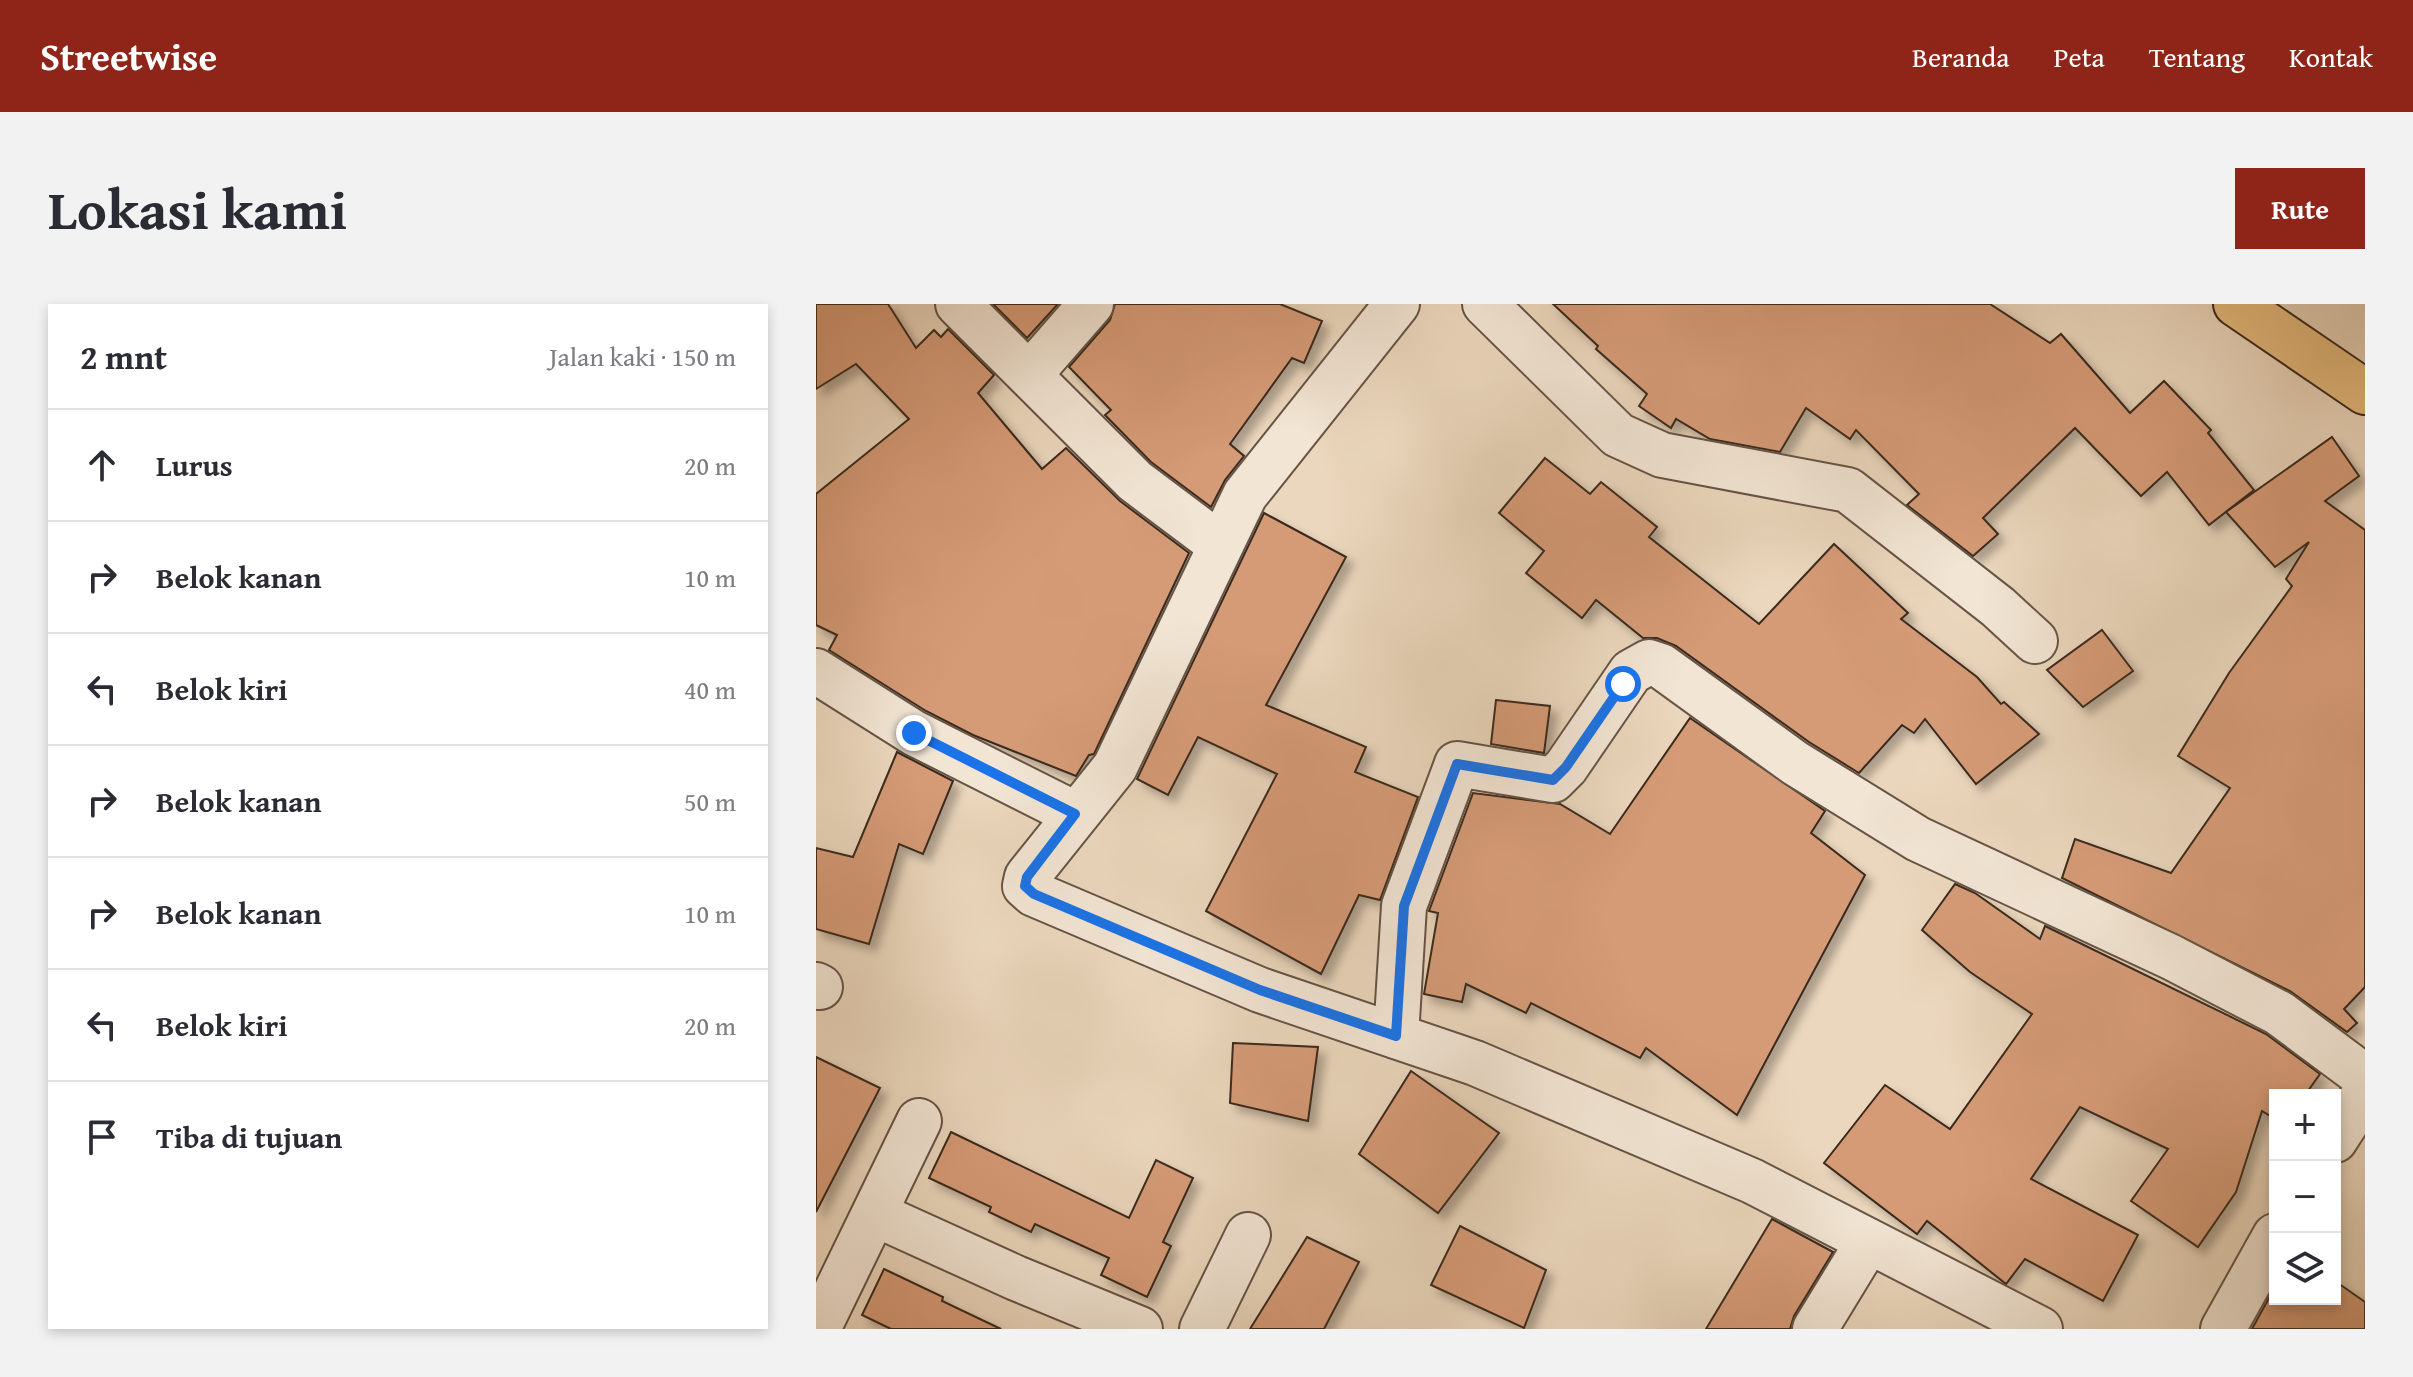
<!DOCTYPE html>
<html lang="id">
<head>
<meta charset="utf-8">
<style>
  body { margin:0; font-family:"Gentium Book Plus",serif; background:#f2f2f3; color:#2b2b33 }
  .controls { position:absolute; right:24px; bottom:24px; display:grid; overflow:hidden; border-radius:0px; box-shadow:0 4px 12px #0003 }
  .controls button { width:72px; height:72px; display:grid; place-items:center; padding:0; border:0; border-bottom:2px solid #e1e1e2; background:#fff; color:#2b2b33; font:40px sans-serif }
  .stop { position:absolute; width:24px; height:24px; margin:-18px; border:6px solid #1a73e8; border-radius:50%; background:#fff }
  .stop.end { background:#1a73e8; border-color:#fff; box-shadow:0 2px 8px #0008 }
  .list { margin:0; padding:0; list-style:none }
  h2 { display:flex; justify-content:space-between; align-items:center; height:104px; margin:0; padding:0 32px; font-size:34px }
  h2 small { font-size:26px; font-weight:400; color:#7c7c81 }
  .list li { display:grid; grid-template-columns:52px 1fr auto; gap:24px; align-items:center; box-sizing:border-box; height:112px; padding:0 32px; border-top:2px solid #e1e1e2 }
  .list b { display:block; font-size:30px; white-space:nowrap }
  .list em { font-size:26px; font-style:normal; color:#7c7c81 }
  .icon { flex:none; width:44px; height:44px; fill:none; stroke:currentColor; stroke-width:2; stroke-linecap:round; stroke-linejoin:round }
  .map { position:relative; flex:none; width:1549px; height:1025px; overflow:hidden; border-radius:0px }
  header { display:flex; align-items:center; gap:48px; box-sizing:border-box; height:112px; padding:0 40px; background:#8f2418; color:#fff }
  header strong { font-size:38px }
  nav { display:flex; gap:44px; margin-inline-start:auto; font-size:28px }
  .intro { display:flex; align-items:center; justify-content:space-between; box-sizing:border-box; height:192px; padding:0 48px }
  h1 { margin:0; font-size:56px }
  .button { padding:20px 36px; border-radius:0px; background:#8f2418; color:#fff; font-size:28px; font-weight:700 }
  main { display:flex; gap:48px; padding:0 48px }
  aside { flex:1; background:#fff; border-radius:0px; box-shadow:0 4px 12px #0003 }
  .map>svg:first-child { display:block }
  .building { fill:#d59b77; stroke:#3a291f; stroke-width:2; filter:url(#shadow) }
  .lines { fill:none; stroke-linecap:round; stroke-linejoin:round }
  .minor-casing { stroke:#665446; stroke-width:48 }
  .primary-casing { stroke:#3a291f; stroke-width:48 }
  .minor { stroke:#f2e5d4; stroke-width:44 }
  .primary { stroke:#e6bc7e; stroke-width:44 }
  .route { stroke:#1a73e8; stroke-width:10 }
</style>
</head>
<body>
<header>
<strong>Streetwise</strong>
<nav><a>Beranda</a><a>Peta</a><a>Tentang</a><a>Kontak</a></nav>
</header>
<div class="intro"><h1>Lokasi kami</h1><a class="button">Rute</a></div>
<main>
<aside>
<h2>2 mnt<small>Jalan kaki · 150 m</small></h2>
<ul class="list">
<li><svg class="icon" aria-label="ahead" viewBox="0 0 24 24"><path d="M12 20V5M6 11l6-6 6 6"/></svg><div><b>Lurus</b></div><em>20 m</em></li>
<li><svg class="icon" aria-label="right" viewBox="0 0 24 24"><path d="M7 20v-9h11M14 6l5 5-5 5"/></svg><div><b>Belok kanan</b></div><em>10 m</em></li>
<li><svg class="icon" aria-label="left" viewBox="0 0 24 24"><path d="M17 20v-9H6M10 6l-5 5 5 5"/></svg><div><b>Belok kiri</b></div><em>40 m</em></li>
<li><svg class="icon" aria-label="right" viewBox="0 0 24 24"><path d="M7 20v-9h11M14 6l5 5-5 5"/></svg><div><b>Belok kanan</b></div><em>50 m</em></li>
<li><svg class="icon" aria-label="right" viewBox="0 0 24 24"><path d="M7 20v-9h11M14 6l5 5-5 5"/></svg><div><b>Belok kanan</b></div><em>10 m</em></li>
<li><svg class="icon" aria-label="left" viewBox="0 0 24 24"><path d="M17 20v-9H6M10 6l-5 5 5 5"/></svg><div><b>Belok kiri</b></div><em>20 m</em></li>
<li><svg class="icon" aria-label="arrive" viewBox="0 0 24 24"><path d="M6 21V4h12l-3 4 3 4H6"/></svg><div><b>Tiba di tujuan</b></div></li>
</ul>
</aside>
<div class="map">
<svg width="1549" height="1025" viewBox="0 0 1549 1025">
  <defs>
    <filter id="shadow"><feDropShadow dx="7" dy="7" stdDeviation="4" flood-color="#0004"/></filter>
  </defs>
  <rect width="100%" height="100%" fill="#ebd7bd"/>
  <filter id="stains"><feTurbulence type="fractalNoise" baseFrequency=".0025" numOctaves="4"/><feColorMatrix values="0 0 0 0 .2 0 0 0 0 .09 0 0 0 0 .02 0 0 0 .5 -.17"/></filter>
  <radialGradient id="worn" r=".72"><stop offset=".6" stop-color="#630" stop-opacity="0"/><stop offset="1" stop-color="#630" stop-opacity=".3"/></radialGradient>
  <g class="building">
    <polygon points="0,0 72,0 100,44 118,26 125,33 132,25 178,71 162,89 226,165 250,144 304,197 373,249 278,450 273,451 260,472 157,431 110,407 13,346 21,331 0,321 0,190 93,115 40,60 0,85"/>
    <polygon points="177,0 242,0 211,34"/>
    <polygon points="299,0 464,0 506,17 488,59 476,54 414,140 428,152 409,176 395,203 335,158 289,111 295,106 253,63 294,16"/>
    <polygon points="737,0 1174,0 1234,39 1245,30 1314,109 1348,77 1395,126 1392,129 1438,186 1393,221 1351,168 1325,192 1259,124 1167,214 1182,230 1157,252 1091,201 1103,190 1040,126 1034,135 990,104 964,148 894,135 860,115 855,124 823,102 831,90 780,45 782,42"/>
    <polygon points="1516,133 1543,172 1509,197 1549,226 1549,683 1528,705 1541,719 1531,728 1474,687 1246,574 1259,535 1355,569 1414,484 1362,452 1413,369 1476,282 1470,275 1493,238 1459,263 1410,208"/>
    <polygon points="729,154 774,190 785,178 841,223 833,233 943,320 1018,240 1092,309 1085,315 1161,373 1185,400 1188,398 1223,430 1160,480 1109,415 1098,429 1086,421 1043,469 993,438 860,342 841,334 827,334 780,296 766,314 710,269 728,247 683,209"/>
    <polygon points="448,209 530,253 450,401 550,443 539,468 602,493 564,596 543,591 505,670 390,607 461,470 382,433 352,491 321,475"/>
    <polygon points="1286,326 1317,367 1267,403 1231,366"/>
    <polygon points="680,396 734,402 728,449 675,440"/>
    <polygon points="874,414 1009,507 995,529 1049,571 921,811 830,744 824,754 715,699 710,709 650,680 646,698 608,690 622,609 613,607 657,489 744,500 794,530"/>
    <polygon points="81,448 137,477 107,550 83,540 53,640 0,625 0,544 37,553"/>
    <polygon points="1139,580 1159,589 1224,635 1229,622 1450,730 1504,770 1489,791 1459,791 1459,815 1446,807 1420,888 1382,943 1315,897 1352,845 1264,803 1215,875 1322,931 1287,997 1209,955 1190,980 1111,917 1101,930 1008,859 1069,781 1134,825 1216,710 1154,668 1106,626"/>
    <polygon points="417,739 502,743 492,817 414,799"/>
    <polygon points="0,753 64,784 0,908"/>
    <polygon points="595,767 683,829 622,909 543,850"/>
    <polygon points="135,828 313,914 340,856 377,874 347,938 355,942 331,993 285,971 293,954 219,920 215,928 173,908 175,903 113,874"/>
    <polygon points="956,915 1017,948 978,1012 974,1025 890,1025"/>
    <polygon points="644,922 730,966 708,1024 615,981"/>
    <polygon points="491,933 543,958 508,1025 434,1025"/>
    <polygon points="68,965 127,993 126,997 185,1025 75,1025 46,1011"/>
    <polygon points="1519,977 1549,998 1549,1025 1436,1025 1459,983 1459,995 1519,995"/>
  </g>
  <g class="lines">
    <g class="minor-casing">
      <g id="minor">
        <polyline points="142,0 319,177 404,241"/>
        <polyline points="581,0 429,191 299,463 211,573 209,582 218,590 444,686 659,759 936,877 1224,1025"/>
        <polyline points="669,0 802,131 846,151 1032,186 1182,303 1219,337"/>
        <polyline points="214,70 275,0"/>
        <polyline points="0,367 98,429 259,510"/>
        <polyline points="0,681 4,683"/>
        <polyline points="580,732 588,602 641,460 737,476 750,463 815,368 833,358 845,362 979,459 1102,535 1355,653 1463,709 1549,773"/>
        <polyline points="1519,836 1549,789"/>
        <polyline points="59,910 200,974 324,1025"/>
        <polyline points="2,1025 103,817"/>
        <polyline points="386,1025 432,931"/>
        <polyline points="999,1025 1052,938"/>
        <polyline points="1407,1025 1459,932"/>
      </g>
    </g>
    <g class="primary-casing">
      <polyline id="primary" points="1420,0 1549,88"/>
    </g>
    <use href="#minor" class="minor"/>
    <use href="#primary" class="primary"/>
  </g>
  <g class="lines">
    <polyline class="route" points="98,429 259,510 211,573 209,582 218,590 444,686 580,732 588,602 641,460 737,476 750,463 807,380"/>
  </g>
  <rect width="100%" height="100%" filter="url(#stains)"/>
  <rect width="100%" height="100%" fill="url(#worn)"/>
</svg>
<div class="controls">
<button>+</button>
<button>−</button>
<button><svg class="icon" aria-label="layers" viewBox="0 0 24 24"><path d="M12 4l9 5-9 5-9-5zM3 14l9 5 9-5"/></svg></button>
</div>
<div class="stop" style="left:807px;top:380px"></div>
<div class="stop end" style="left:98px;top:429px"></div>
</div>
</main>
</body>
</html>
